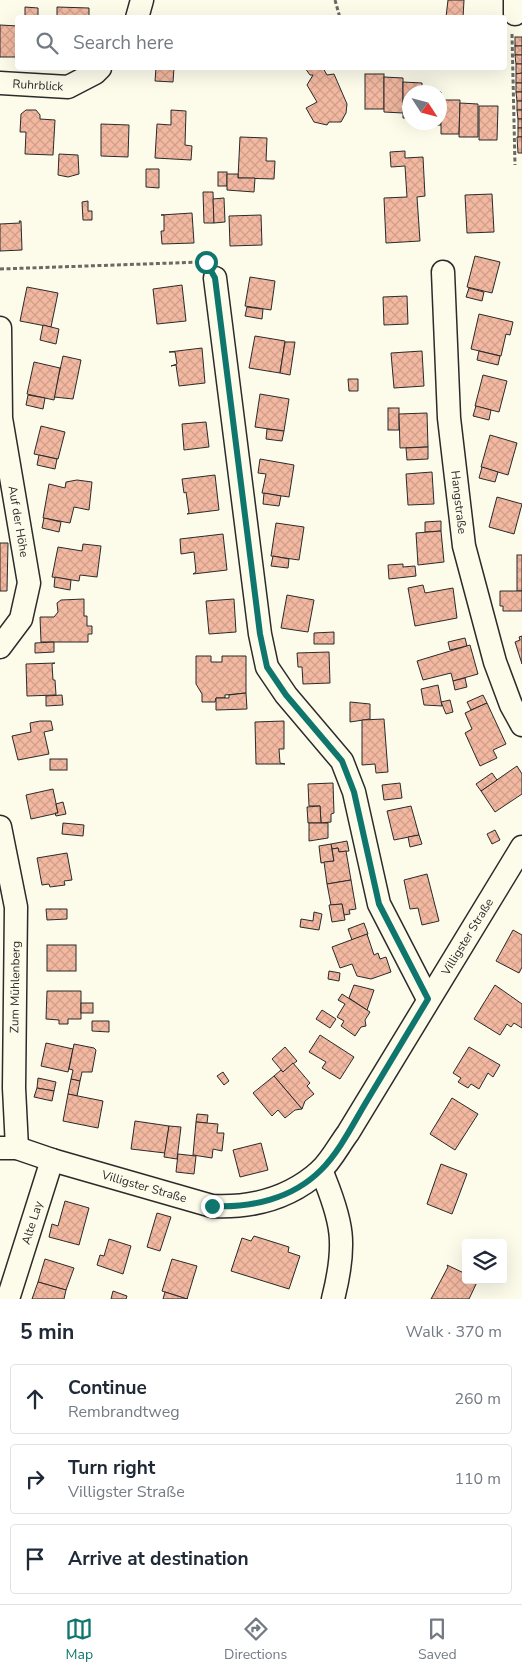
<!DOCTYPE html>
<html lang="en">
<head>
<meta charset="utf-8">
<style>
  body { margin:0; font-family:"Nunito Sans",sans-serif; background:#f2f2f3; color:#1f2937 }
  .controls { position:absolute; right:15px; bottom:15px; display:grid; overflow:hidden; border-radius:5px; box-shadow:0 5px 20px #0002 }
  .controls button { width:45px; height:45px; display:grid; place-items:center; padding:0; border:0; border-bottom:1px solid #e0e1e3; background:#fff; color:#1f2937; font:25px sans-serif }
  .compass { position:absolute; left:402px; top:85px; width:45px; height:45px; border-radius:50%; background:#fff; box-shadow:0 5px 20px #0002; rotate:126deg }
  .stop { position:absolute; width:15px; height:15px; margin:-11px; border:4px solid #0f766e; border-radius:50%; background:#fff }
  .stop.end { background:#0f766e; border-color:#fff; box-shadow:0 1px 5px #0008 }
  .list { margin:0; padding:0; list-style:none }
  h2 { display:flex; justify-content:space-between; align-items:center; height:65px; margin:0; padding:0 20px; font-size:21px }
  h2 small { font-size:16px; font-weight:400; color:#747a83 }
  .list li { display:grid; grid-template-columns:32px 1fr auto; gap:15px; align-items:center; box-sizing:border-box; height:70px; margin:0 10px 10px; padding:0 10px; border:1px solid #e0e1e3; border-radius:5px }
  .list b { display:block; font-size:19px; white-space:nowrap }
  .list p { margin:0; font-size:16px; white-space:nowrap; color:#747a83 }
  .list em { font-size:16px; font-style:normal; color:#747a83 }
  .icon { flex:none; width:28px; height:28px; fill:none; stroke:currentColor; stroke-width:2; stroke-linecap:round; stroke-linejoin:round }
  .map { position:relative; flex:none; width:522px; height:1299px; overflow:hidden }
  .search { position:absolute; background:#fff; box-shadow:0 5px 20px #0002; left:15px; right:15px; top:15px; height:55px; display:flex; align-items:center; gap:12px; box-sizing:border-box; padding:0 18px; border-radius:5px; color:#747a83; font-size:19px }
  .sheet { height:305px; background:#fff }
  nav { display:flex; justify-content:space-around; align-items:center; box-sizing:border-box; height:70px; border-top:1px solid #e0e1e3; background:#fff; font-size:14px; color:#747a83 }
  nav a { display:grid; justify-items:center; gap:2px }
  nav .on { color:#0f766e }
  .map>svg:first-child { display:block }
  .building { fill:url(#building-cross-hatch); stroke:#2b2b2b }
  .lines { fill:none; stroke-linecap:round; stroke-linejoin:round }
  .minor-casing { stroke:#2b2b2b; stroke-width:25 }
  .path { stroke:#6a6964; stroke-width:3; stroke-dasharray:4 2.5; stroke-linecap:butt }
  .minor { stroke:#fdfbea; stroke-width:22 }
  .route { stroke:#0f766e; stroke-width:6 }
  .labels { text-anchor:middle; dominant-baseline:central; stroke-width:4; stroke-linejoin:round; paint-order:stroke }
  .street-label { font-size:12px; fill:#2b2b2b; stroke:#fdfbea }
</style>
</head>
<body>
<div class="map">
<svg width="522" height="1299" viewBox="0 0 522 1299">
  <defs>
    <pattern id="building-cross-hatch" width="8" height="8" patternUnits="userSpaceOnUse" patternTransform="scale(1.25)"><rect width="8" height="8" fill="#f2b8a0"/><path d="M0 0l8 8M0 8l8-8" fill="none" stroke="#d09e8a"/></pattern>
  </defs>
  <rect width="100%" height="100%" fill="#fdfbea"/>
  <g class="building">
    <polygon points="448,0 464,0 463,18 446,17"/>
    <polygon points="25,7 38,8 38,18 25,18"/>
    <polygon points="57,7 89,8 89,18 57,18"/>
    <polygon points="0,25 18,26 17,57 0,57"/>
    <rect x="515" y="37" width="7" height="9"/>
    <rect x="515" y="46" width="7" height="9"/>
    <polygon points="515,55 522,55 522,64 516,64"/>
    <polygon points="516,64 522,64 522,73 516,74"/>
    <polygon points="156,68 174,68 173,82 155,81"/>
    <polygon points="305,68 323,68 327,75 334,74 347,104 346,113 341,122 329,122 327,125 314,122 306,108 317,102 307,85 313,75 310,75"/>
    <polygon points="522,73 522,83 516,83 516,74"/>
    <rect x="365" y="74" width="19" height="35"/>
    <polygon points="384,77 403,78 403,113 384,112"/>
    <polygon points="403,82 422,83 422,92 410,92 410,118 403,118"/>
    <rect x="516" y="83" width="6" height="9"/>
    <polygon points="422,91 441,92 441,125 422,126 422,122 440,122 440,92"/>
    <polygon points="516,92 522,92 522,101 517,101"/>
    <polygon points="441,100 460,100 459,134 441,134"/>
    <rect x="517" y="101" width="5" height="9"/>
    <polygon points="460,103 478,104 478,137 459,137"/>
    <polygon points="479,106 498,106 497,140 479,140"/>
    <polygon points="26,110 36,110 40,115 40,119 55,120 53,155 25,154 26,132 20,132 21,114"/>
    <polygon points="171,110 186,111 185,145 192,146 191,160 155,158 157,124 171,125"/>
    <polygon points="517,110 522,110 522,119 518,119"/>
    <rect x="518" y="119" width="4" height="9"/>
    <polygon points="101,124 129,125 128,157 101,156"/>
    <rect x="518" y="128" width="4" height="9"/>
    <polygon points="240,137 267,138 266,161 275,161 274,179 238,178"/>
    <polygon points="517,137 522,137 522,153 518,153"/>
    <polygon points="405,151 405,158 423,157 425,196 417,197 420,241 386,243 384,198 407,197 405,166 391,167 390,152"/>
    <polygon points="59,154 78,155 79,174 68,177 58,175"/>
    <polygon points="146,169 159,169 159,188 146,187"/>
    <rect x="218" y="172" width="9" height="14"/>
    <polygon points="227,174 238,174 238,178 255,178 254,192 227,190"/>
    <polygon points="203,192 213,192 214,223 204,223"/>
    <polygon points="492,194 494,232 467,233 465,195"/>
    <polygon points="224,198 225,222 214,223 213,199"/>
    <polygon points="88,201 88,211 92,211 92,220 83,220 82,202"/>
    <polygon points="192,213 194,243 162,244 161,231 164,231 164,215 161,215"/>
    <polygon points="261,215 262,245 230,246 229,216"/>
    <polygon points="19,221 21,221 22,250 0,251 0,224 20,223"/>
    <polygon points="475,256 500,262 492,293 467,287"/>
    <polygon points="250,277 275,281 271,310 245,306"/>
    <polygon points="182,285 186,321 157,324 153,289"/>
    <polygon points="27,287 58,293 51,327 20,321"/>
    <polygon points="469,288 484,292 482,301 466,297"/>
    <polygon points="407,296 408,324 384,325 383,297"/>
    <polygon points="247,307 263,309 262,319 245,316"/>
    <polygon points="479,314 513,322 510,335 506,334 501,356 471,349"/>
    <polygon points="43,325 59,329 56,344 40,340"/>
    <polygon points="255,336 285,341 280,373 249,368"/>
    <polygon points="285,342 295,342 290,375 280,373"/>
    <polygon points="202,348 205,383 179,386 176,365 171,366 177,364 175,352 169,352"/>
    <polygon points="422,351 424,386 394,388 391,353"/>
    <polygon points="479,351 500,356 498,365 477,360"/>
    <polygon points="63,356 81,360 73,399 54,397"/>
    <polygon points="34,362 60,368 54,400 27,394"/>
    <polygon points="483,375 507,381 499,412 475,406"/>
    <polygon points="348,379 358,379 358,391 349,391"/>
    <polygon points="260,394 289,399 284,431 255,427"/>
    <polygon points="28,395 45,398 43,409 26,405"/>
    <polygon points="476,406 491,410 489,420 473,416"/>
    <rect x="388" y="408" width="11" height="22"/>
    <polygon points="427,413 428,447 400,448 399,414"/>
    <polygon points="206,422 209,447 184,450 182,424"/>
    <polygon points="41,426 65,432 58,459 34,454"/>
    <polygon points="267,429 284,431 282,441 266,439"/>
    <polygon points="490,435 517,443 508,475 481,467"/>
    <polygon points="428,447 428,459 407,460 406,448"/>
    <polygon points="39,455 57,459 55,469 37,465"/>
    <polygon points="260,459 294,465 289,497 262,493 266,474 258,473"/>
    <polygon points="482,467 498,472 495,482 479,478"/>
    <polygon points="432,472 434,504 408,505 406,474"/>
    <polygon points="215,475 219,510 187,514 189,513 186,492 184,493 182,479"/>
    <polygon points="77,480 92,482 89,510 74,507 70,523 43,518 49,484 65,488 66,482"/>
    <polygon points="264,493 281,496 279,506 263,504"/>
    <polygon points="497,497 522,504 514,534 489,527"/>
    <polygon points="44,518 61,522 59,532 42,528"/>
    <polygon points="441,521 441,531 425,532 425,522"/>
    <polygon points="276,523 304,527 299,560 271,556"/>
    <polygon points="441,531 444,562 418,565 416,533"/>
    <polygon points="223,534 227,570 193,574 196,572 194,552 181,554 180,539"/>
    <polygon points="0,543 8,543 7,591 0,591"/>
    <polygon points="83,544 101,546 97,577 80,575 79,581 52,577 58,547 82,551"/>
    <rect x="517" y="555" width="5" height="36"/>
    <polygon points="273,556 289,559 288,568 271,566"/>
    <polygon points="403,564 403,567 415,566 416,576 389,579 388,565"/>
    <polygon points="55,577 71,580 70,590 54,587"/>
    <polygon points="423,585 425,593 453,588 457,618 415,626 408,588"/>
    <polygon points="500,591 522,591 522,611 503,611 503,606 500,606"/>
    <polygon points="287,595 314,600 308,632 281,628"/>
    <polygon points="84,599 84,616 87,616 87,626 92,626 92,634 88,634 88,642 41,642 40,617 54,617 58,612 57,603 61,600"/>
    <polygon points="234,599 236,632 209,634 206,601"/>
    <polygon points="334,632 334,644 314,644 314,633"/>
    <polygon points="522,636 522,664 515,642 520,640 519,637"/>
    <polygon points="465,638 467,646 450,650 448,642"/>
    <polygon points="54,642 54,652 35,653 35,643"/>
    <polygon points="470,645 478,674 453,681 451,673 423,680 417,661"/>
    <polygon points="329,652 330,683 303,684 302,667 298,667 297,653"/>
    <polygon points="196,656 211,656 211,662 222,662 222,656 246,656 246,693 225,695 225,698 216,698 215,702 202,702 202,694 196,684"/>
    <polygon points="55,663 52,664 53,680 55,680 56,695 27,696 26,664"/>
    <polygon points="465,678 467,687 455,690 453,681"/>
    <polygon points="438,685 442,706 424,705 421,689"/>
    <polygon points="246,693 247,709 216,710 216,698 229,698 229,695"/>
    <polygon points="62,695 63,705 46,706 46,696"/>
    <polygon points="483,695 487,703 471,710 467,702"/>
    <polygon points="450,700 453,712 446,714 441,702"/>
    <polygon points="350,702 370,704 370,719 350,722"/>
    <polygon points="487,703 506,744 493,750 497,758 480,766 465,733 472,729 465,713"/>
    <polygon points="384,719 388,772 376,773 375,764 362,765 362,720"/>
    <polygon points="40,721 51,721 53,730 44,732 49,754 18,760 12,736 31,732 30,723"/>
    <polygon points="284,721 284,749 279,749 280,763 285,764 256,764 255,722"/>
    <rect x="50" y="759" width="17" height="11"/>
    <polygon points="517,766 522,774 522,794 495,812 481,791"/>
    <polygon points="492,773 497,780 481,791 476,784"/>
    <polygon points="333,783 334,813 331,814 331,822 321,823 320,806 309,806 308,784"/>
    <polygon points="400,783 402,798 384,800 382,785"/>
    <polygon points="53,789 58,813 31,819 26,795"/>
    <polygon points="63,802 66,814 56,816 55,813 58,813 56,804"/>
    <polygon points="320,806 321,823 308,823 307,807"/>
    <polygon points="411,806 419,835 394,840 387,811"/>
    <polygon points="63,823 84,825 83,836 62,834"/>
    <polygon points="309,823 328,823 328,838 309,841"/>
    <polygon points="495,830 500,840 492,844 487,834"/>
    <polygon points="419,835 422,844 410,847 408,837"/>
    <polygon points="347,841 349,851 339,852 338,848 332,849 331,844"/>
    <polygon points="331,844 334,861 321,863 319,846"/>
    <polygon points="338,848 339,852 346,851 351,880 327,884 324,862 334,861 332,849"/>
    <polygon points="67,853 72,880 64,881 65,885 50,887 49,884 42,885 37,858"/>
    <polygon points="427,874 439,921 422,925 418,908 410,909 404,880"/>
    <polygon points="351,880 356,909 349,910 350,914 344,915 342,904 331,905 327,884"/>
    <polygon points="342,904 345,920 332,922 329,905"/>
    <polygon points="46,909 67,909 67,919 47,920"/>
    <polygon points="314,912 322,914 319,930 300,927 301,919 313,921"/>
    <polygon points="364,923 368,934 352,940 348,929"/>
    <polygon points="513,930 522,935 522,967 519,973 496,961"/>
    <polygon points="367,934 374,955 378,953 380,959 386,957 391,972 371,979 357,976 352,964 340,968 332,947"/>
    <rect x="47" y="945" width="29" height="26"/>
    <polygon points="329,971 340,973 339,981 328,979"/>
    <polygon points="354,985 374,990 367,1010 349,998"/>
    <polygon points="495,985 522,1004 522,1028 514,1023 511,1027 507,1024 500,1035 474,1019"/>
    <polygon points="47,991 81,991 81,1019 68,1019 68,1024 59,1024 59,1020 46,1019"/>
    <polygon points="342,994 370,1012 365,1020 366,1026 361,1027 355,1036 341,1026 344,1021 337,1017 345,1004 338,1000"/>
    <rect x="81" y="1003" width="12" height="10"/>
    <polygon points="322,1010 336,1019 330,1028 316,1019"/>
    <polygon points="92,1021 109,1021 109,1032 92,1031"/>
    <polygon points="320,1035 354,1057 340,1079 322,1068 326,1062 309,1052"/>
    <polygon points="46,1043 73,1049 68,1072 41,1066"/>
    <polygon points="74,1044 94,1048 96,1050 92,1072 82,1072 80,1081 71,1079 73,1070 69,1069"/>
    <polygon points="285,1047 297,1061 283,1072 272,1059"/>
    <polygon points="469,1047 500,1065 493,1077 488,1073 479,1089 471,1084 468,1088 458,1082 461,1078 453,1073"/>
    <polygon points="293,1063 310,1083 307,1086 314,1094 305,1101 302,1109 274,1076 281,1070 283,1072"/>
    <polygon points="223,1072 229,1081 224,1085 217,1076"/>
    <polygon points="274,1076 302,1109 295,1110 285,1118 278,1110 272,1116 253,1093"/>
    <polygon points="38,1078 56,1082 54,1091 37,1088"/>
    <polygon points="71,1079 80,1081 77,1096 68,1094"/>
    <polygon points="37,1088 54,1091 52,1101 34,1097"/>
    <polygon points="68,1094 103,1101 98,1128 63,1121"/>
    <polygon points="452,1098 478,1114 455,1150 430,1134"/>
    <polygon points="197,1114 208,1115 207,1123 196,1122"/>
    <polygon points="135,1121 169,1126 165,1153 131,1149"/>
    <polygon points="196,1122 218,1124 217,1133 224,1133 222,1151 213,1149 212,1158 193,1155"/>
    <polygon points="169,1126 181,1127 177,1159 164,1157"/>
    <polygon points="261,1143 268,1170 240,1177 233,1150"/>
    <polygon points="178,1154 196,1156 194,1174 176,1172"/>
    <polygon points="441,1164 467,1174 452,1214 427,1204"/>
    <polygon points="65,1201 89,1208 79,1245 49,1237 52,1224 58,1226"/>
    <polygon points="157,1213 171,1217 160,1251 147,1247"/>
    <polygon points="254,1236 289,1247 288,1252 300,1256 289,1289 231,1271 242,1238 251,1241"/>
    <polygon points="109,1239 131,1246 123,1274 97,1265 100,1255 104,1256"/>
    <polygon points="45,1259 74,1268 66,1290 38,1282"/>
    <polygon points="172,1259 197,1266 187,1299 162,1291"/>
    <polygon points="447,1265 466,1274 466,1280 478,1280 469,1299 431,1299 448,1267"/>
    <polygon points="38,1282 66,1290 64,1299 32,1299"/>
    <polygon points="113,1291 127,1296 126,1299 111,1299"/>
    <polygon points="165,1292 187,1299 188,1299 163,1299"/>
  </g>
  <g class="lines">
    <g class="minor-casing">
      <g id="minor">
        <polyline points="515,14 515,0"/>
        <polyline points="137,18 142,0"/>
        <path id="s1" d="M0,83L68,87L95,73L100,68"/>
        <path id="s2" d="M443,272L449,418L464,546L495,662L511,705L522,725"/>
        <polyline points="215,278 260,634 267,667 286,695 342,761 354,792 379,904 428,999"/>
        <path id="s3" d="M0,328L1,418L29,583L21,619L0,647"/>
        <polyline points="0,827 16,907 14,1088 17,1148"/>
        <path id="s4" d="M0,1148H17L52,1160L212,1206C252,1208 290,1198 320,1171C331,1161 339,1145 348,1133L522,847"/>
        <path d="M321,1170C343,1222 347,1244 333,1299"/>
        <path id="s5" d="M8,1299L52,1160"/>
      </g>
    </g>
    <g class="path">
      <polyline points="335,0 340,18"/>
      <polyline points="512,34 515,165"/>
      <polyline points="0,269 202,262"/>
    </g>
    <use href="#minor" class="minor"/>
  </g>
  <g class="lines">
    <path class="route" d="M206,262L215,278L260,634L267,667L286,695L342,761L354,792L379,904L428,999C407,1034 386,1069 365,1104C352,1126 339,1152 321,1170C292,1199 251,1208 212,1206"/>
  </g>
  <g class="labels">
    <g class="street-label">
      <text stroke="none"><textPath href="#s1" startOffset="38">Ruhrblick</textPath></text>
      <text stroke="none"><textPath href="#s2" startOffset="231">Hangstraße</textPath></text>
      <text stroke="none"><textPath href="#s3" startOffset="195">Auf der Höhe</textPath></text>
      <text stroke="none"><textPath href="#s4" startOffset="614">Villigster Straße</textPath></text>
      <text transform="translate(15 987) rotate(-89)">Zum Mühlenberg</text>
      <text stroke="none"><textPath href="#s4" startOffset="150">Villigster Straße</textPath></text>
      <text stroke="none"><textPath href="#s5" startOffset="80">Alte Lay</textPath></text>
    </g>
  </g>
</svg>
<div class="controls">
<button><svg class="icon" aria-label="layers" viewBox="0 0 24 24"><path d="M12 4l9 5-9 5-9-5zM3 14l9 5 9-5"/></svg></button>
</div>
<svg class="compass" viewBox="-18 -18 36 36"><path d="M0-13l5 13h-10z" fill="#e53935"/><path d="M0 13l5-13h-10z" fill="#747a83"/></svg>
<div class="stop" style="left:206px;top:262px"></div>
<div class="stop end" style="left:212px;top:1206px"></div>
<div class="search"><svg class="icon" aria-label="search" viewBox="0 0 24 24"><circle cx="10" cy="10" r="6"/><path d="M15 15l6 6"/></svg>Search here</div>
</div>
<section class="sheet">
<h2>5 min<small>Walk · 370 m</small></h2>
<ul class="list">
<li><svg class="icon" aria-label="ahead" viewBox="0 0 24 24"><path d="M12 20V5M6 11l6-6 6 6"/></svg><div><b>Continue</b><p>Rembrandtweg</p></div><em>260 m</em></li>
<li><svg class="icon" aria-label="right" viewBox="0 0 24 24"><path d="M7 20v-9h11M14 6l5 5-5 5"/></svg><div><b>Turn right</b><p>Villigster Straße</p></div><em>110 m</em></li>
<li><svg class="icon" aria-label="arrive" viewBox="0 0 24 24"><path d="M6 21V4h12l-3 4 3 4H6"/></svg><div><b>Arrive at destination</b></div></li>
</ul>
</section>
<nav>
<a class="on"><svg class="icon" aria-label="map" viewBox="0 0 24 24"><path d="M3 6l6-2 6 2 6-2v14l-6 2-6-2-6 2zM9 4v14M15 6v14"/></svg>Map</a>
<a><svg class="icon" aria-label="directions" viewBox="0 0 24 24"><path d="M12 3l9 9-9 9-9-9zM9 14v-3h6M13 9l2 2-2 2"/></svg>Directions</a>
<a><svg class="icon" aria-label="saved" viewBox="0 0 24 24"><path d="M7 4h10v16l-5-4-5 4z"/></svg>Saved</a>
</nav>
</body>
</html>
